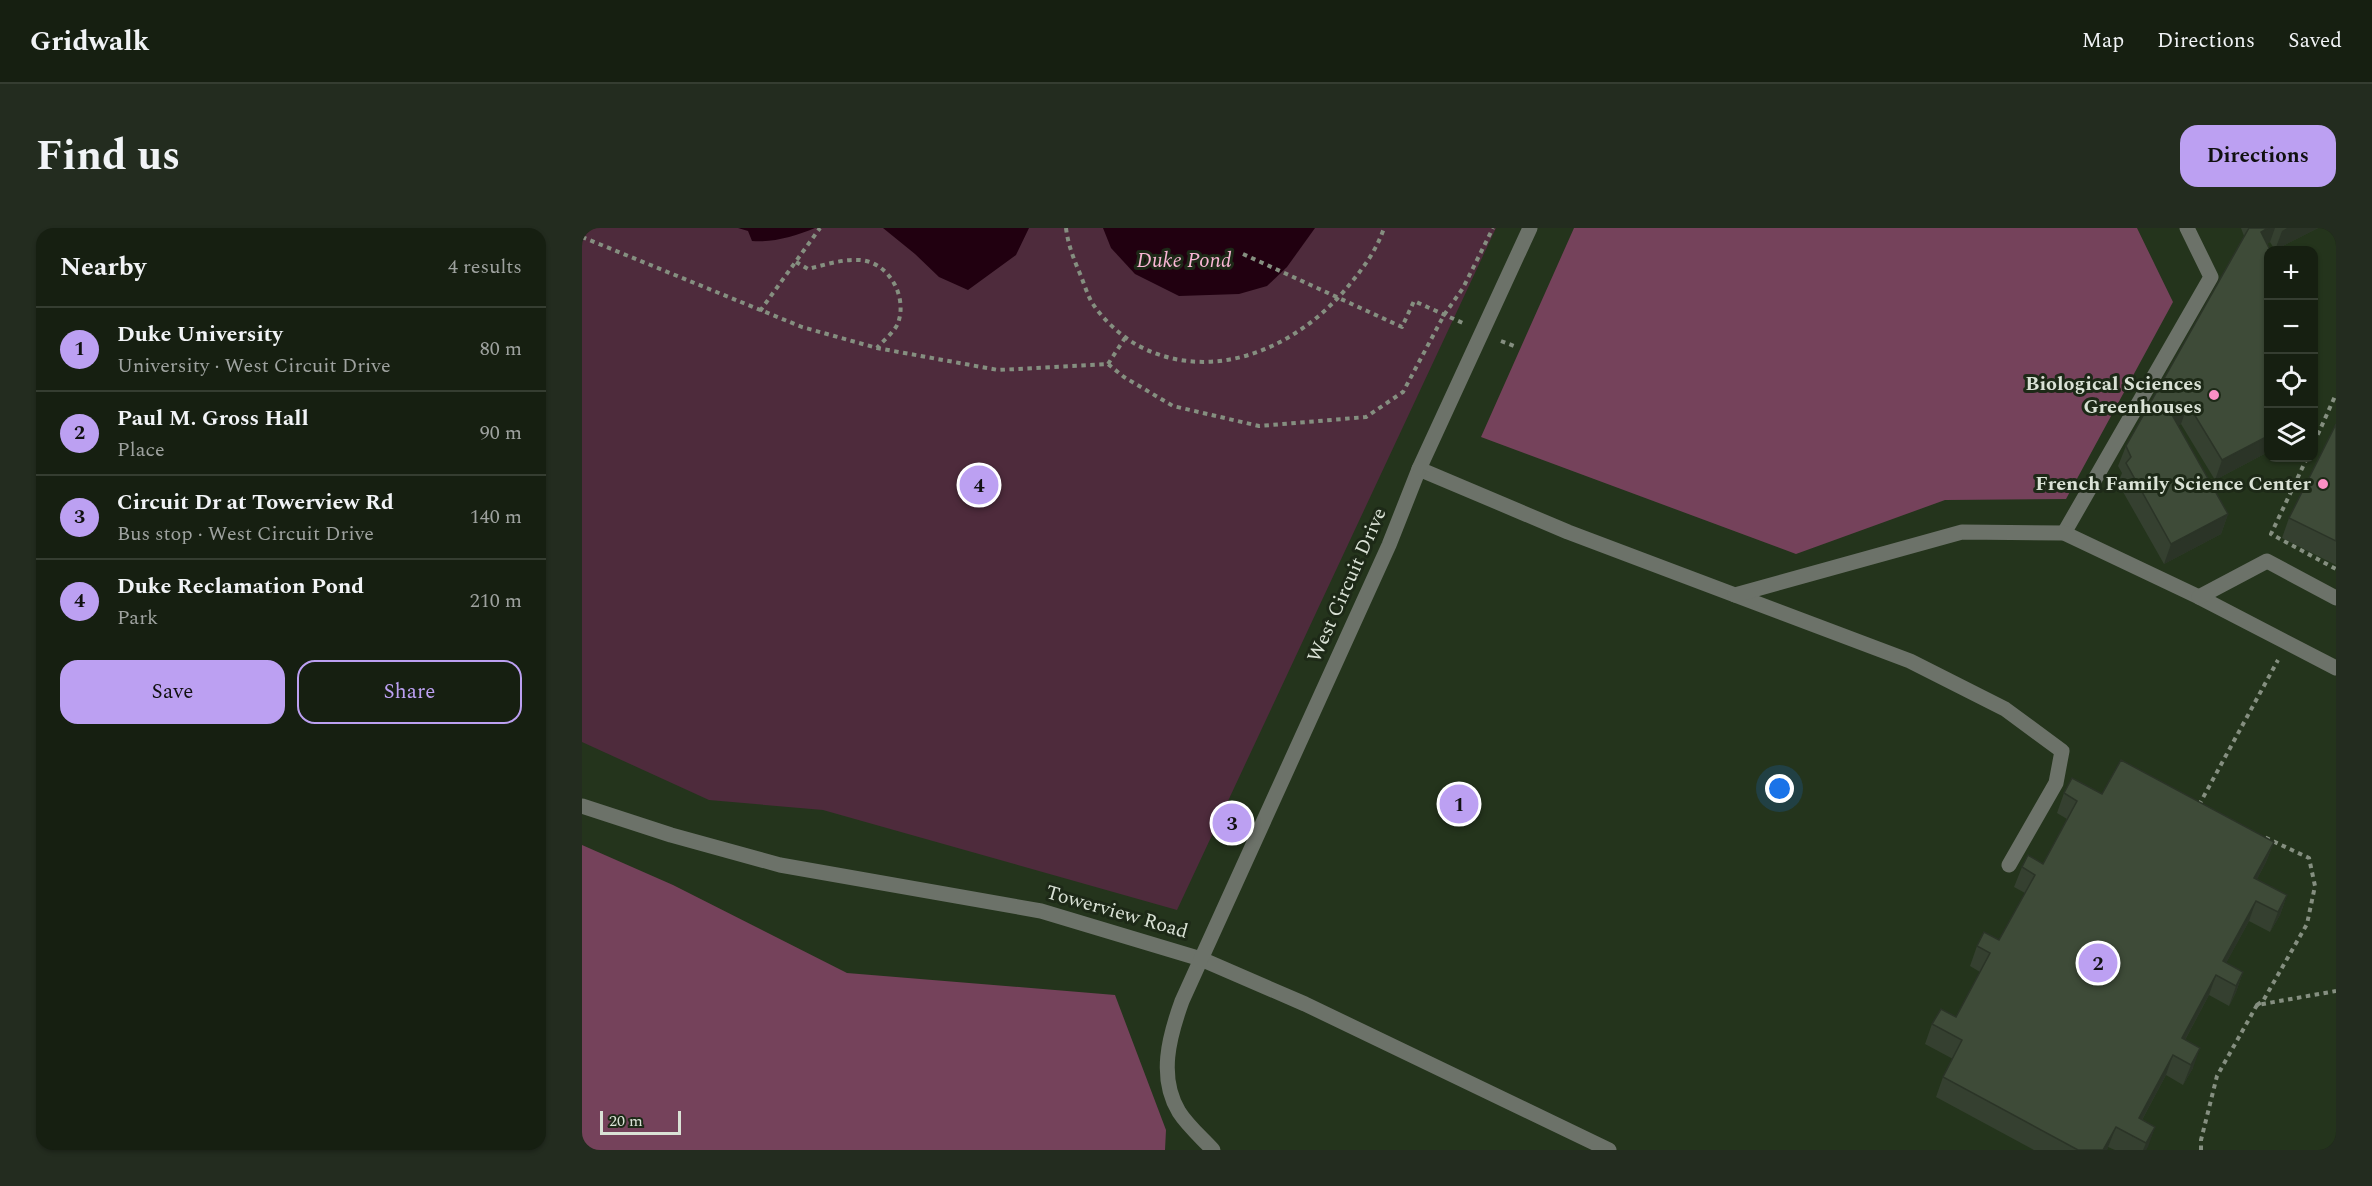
<!DOCTYPE html>
<html lang="en">
<head>
<meta charset="utf-8">
<style>
  body { margin:0; font-family:Spectral,serif; background:#232c1f; color:#f1f3f6 }
  .controls { position:absolute; right:18px; top:18px; display:grid; overflow:hidden; border-radius:12px; box-shadow:0 2px 4px #0004 }
  .controls button { width:54px; height:54px; display:grid; place-items:center; padding:0; border:0; border-bottom:2px solid #353d31; background:#161f11; color:#f1f3f6; font:30px sans-serif }
  .scale { position:absolute; left:18px; bottom:15px; width:81px; box-sizing:border-box; padding-left:6px; border:3px solid #dae2d6; border-top:0; font-size:16px; line-height:21px; white-space:nowrap; color:#dae2d6; -webkit-text-stroke:4px #1d2917; paint-order:stroke }
  .you { position:absolute; left:1198px; top:561px; width:21px; height:21px; margin:-15px; border:4px solid #fff; border-radius:50%; background:#1a73e8; box-shadow:0 0 0 9px #1a73e833 }
  .badge { display:grid; place-items:center; width:39px; height:39px; border-radius:50%; background:#bca0f2; color:#111; font-size:20px; font-weight:700 }
  .pin { position:absolute; translate:-50% -50%; border:3px solid #fff; box-shadow:0 2px 6px #0006 }
  .list { margin:0; padding:0; list-style:none }
  h2 { display:flex; justify-content:space-between; align-items:center; height:78px; margin:0; padding:0 24px; font-size:26px }
  h2 small { font-size:20px; font-weight:400; color:#9ea29f }
  .list li { display:grid; grid-template-columns:39px 1fr auto; gap:18px; align-items:center; box-sizing:border-box; height:84px; padding:0 24px; border-top:2px solid #353d31 }
  .list b { display:block; font-size:22px; white-space:nowrap }
  .list p { margin:0; font-size:20px; white-space:nowrap; color:#9ea29f }
  .list em { font-size:20px; font-style:normal; color:#9ea29f }
  .actions { display:flex; gap:12px; padding:18px 24px }
  .actions a { flex:1; padding:14px 0; border:2px solid #bca0f2; border-radius:18px; text-align:center; font-size:21px; color:#bca0f2 }
  .actions .main { background:#bca0f2; color:#111 }
  .icon { flex:none; width:33px; height:33px; fill:none; stroke:currentColor; stroke-width:2; stroke-linecap:round; stroke-linejoin:round }
  .map { position:relative; flex:none; width:1754px; height:922px; overflow:hidden; border-radius:18px }
  header { display:flex; align-items:center; gap:36px; box-sizing:border-box; height:84px; padding:0 30px; background:#161f11; border-bottom:2px solid #353d31 }
  header strong { font-size:28px }
  nav { display:flex; gap:33px; margin-inline-start:auto; font-size:21px }
  .intro { display:flex; align-items:center; justify-content:space-between; box-sizing:border-box; height:144px; padding:0 36px }
  h1 { margin:0; font-size:42px }
  .button { padding:15px 27px; border-radius:18px; background:#bca0f2; color:#111; font-size:21px; font-weight:700 }
  main { display:flex; gap:36px; padding:0 36px }
  aside { flex:1; background:#161f11; border-radius:18px; box-shadow:0 2px 4px #0004 }
  .map>svg:first-child { display:block }
  .built { fill:#24341c; fill-rule:evenodd }
  .green { fill:#4e2b3c }
  .forest { fill:#75425b }
  .water { fill:#210010 }
  .lines { fill:none; stroke-linecap:round; stroke-linejoin:round }
  .path { stroke:#858f80; stroke-width:4; stroke-dasharray:4.5 4.5; stroke-linecap:butt }
  .minor { stroke:#6c7269; stroke-width:15 }
  .wall { fill:#354030 }
  .shaded-wall { fill:#2b3427 }
  .building { fill:#3e4b38; stroke:#2b3427; stroke-width:1.5 }
  .poi-dot { fill:#fb8fc4; stroke:#1d2917; stroke-width:2 }
  .labels { text-anchor:middle; dominant-baseline:central; stroke-width:6; stroke-linejoin:round; paint-order:stroke }
  .poi-label { font-size:20px; font-weight:bold; fill:#dae2d6; stroke:#1d2917; text-anchor:end }
  .street-label { font-size:20px; fill:#dae2d6; stroke:#1d2917 }
  .water-label { font-size:21px; font-style:italic; fill:#fab6d5; stroke:#1d2917 }
</style>
</head>
<body>
<header>
<strong>Gridwalk</strong>
<nav><a>Map</a><a>Directions</a><a>Saved</a></nav>
</header>
<div class="intro"><h1>Find us</h1><a class="button">Directions</a></div>
<main>
<aside>
<h2>Nearby<small>4 results</small></h2>
<ul class="list">
<li><span class="badge">1</span><div><b>Duke University</b><p>University · West Circuit Drive</p></div><em>80 m</em></li>
<li><span class="badge">2</span><div><b>Paul M. Gross Hall</b><p>Place</p></div><em>90 m</em></li>
<li><span class="badge">3</span><div><b>Circuit Dr at Towerview Rd</b><p>Bus stop · West Circuit Drive</p></div><em>140 m</em></li>
<li><span class="badge">4</span><div><b>Duke Reclamation Pond</b><p>Park</p></div><em>210 m</em></li>
</ul>
<div class="actions"><a class="main">Save</a><a>Share</a></div>
</aside>
<div class="map">
<svg width="1754" height="922" viewBox="0 0 1754 922">
  <rect width="100%" height="100%" fill="#1d2917"/>
  <path class="built" d="M0,0H1754V922H0ZM1686,22H1732V230H1686Z"/>
  <polygon class="green" points="0,0 914,0 595,682 241,582 127,572 0,514"/>
  <g class="forest">
    <polygon points="992,0 1555,0 1591,74 1484,271 1363,272 1214,326 899,209"/>
    <polygon points="0,617 91,657 265,745 533,767 584,902 583,922 0,922"/>
  </g>
  <g class="water">
    <path d="M156,0H233C214,8 190,15 170,13L166,3Z"/>
    <polygon points="301,0 447,0 434,27 386,62 357,49 333,26"/>
    <polygon points="521,0 733,0 705,39 685,58 657,66 597,68 553,46 529,20"/>
  </g>
  <g class="lines">
    <g class="path">
      <path d="M484,0C486,17 492,32 499,48C502,56 505,65 509,73C520,91 538,107 555,117C629,157 712,121 763,62C779,43 794,24 802,0"/>
      <polyline points="0,9 220,99 295,120 416,142 526,136 542,149 591,178 677,198 784,189 821,164 862,87 881,60 911,0"/>
      <polyline points="661,26 820,99 832,73 883,96"/>
      <path d="M214,34L226,41C242,37 260,31 277,32C306,33 326,68 316,95C313,103 301,113 295,120"/>
      <polyline points="178,83 238,0"/>
      <polyline points="919,113 932,118"/>
      <polyline points="526,136 543,110"/>
      <polyline points="1732,215 1754,166"/>
      <polyline points="1725,230 1689,306 1754,341"/>
      <polyline points="1617,577 1696,432"/>
      <polyline points="1675,777 1681,773 1725,696 1733,658 1727,630 1680,608"/>
      <polyline points="1619,922 1619,912 1635,848 1675,777 1754,763"/>
    </g>
    <g class="minor">
      <polyline points="837,241 986,304 1328,433 1423,481 1480,523 1474,555 1427,637"/>
      <polyline points="1482,305 1629,49 1605,0"/>
      <polyline points="1153,367 1380,304 1482,305 1617,369 1754,440"/>
      <polyline points="1617,369 1685,333 1754,370"/>
      <polyline points="0,578 89,607 198,637 459,683 619,731 723,776 1027,922"/>
      <path d="M631,922C620,910 606,898 597,884C576,849 587,809 600,773L807,317L837,241L948,0"/>
    </g>
  </g>
  <g class="wall">
    <polygon points="1659,0 1736,0 1693,22 1688,14 1685,16 1686,22 1686,224 1633,252 1599,196 1596,198 1646,286 1639,306 1582,336 1536,255 1540,245 1536,238 1544,218 1662,8"/>
    <polygon points="1754,196 1754,337 1700,310 1707,290"/>
    <polygon points="1482,565 1520,566 1692,614 1684,634 1675,651 1705,667 1698,687 1688,704 1667,693 1644,735 1661,744 1654,764 1647,778 1627,767 1603,812 1611,840 1601,857 1584,847 1560,892 1573,899 1564,922 1533,922 1526,919 1525,922 1452,922 1354,869 1361,849 1371,831 1343,816 1350,796 1374,789 1398,744 1388,738 1395,718 1417,712 1443,665 1432,659 1440,639 1461,636 1485,591 1475,585"/>
  </g>
  <g class="shaded-wall">
    <polygon points="1686,0 1693,0 1688,14 1672,24 1679,4"/>
    <polygon points="1705,0 1736,0 1693,22 1700,3"/>
    <polygon points="1606,176 1599,196 1582,205 1589,185"/>
    <polygon points="1686,208 1686,224 1633,252 1640,232"/>
    <polygon points="1646,286 1639,306 1582,336 1589,316"/>
    <polygon points="1692,614 1684,634 1665,670 1672,650"/>
    <polygon points="1705,667 1698,687 1688,704 1696,684"/>
    <polygon points="1674,673 1667,693 1637,748 1641,733"/>
    <polygon points="1661,744 1654,764 1647,778 1654,758"/>
    <polygon points="1634,747 1627,767 1593,830 1600,810"/>
    <polygon points="1618,820 1611,840 1601,857 1609,837"/>
    <polygon points="1591,827 1584,847 1550,910 1557,890"/>
    <polygon points="1534,899 1525,922 1521,922"/>
    <polygon points="1573,899 1566,919 1564,922 1561,922 1564,915"/>
  </g>
  <g class="building">
    <polygon points="1667,0 1686,0 1679,4 1688,22 1686,22 1686,100 1685,101 1686,104 1686,208 1640,232 1606,176 1589,185 1646,286 1589,316 1544,235 1549,229 1544,218"/>
    <polygon points="1754,196 1754,313 1707,290"/>
    <polygon points="1539,532 1692,614 1672,650 1705,667 1696,684 1674,673 1641,733 1661,744 1654,758 1634,747 1600,810 1618,820 1609,837 1591,827 1557,890 1573,899 1564,915 1534,899 1521,922 1496,922 1361,849 1380,812 1350,796 1359,781 1374,789 1408,725 1395,718 1402,704 1417,712 1453,647 1440,639 1446,627 1461,636 1495,573 1482,565 1490,550 1520,566"/>
  </g>
  <g class="poi-dot">
    <circle cx="1632" cy="167" r="6"/>
    <circle cx="1741" cy="256" r="6"/>
  </g>
  <g class="labels">
    <g class="poi-label">
      <text x="1620" y="156">Biological Sciences<tspan x="1620" dy="23">Greenhouses</tspan></text>
      <text x="1729" y="256">French Family Science Center</text>
    </g>
    <g class="street-label">
      <text transform="translate(765 357) rotate(-66)">West Circuit Drive</text>
      <text transform="translate(535 684) rotate(16)">Towerview Road</text>
    </g>
    <g class="water-label">
      <text x="602" y="33">Duke Pond</text>
    </g>
  </g>
</svg>
<div class="controls">
<button>+</button>
<button>−</button>
<button><svg class="icon" aria-label="locate" viewBox="0 0 24 24"><circle cx="12" cy="12" r="6"/><path d="M12 2v4M12 18v4M2 12h4M18 12h4"/></svg></button>
<button><svg class="icon" aria-label="layers" viewBox="0 0 24 24"><path d="M12 4l9 5-9 5-9-5zM3 14l9 5 9-5"/></svg></button>
</div>
<div class="scale">20 m</div>
<div class="you"></div>
<div class="pin badge" style="left:877px;top:576px">1</div>
<div class="pin badge" style="left:1516px;top:735px">2</div>
<div class="pin badge" style="left:650px;top:595px">3</div>
<div class="pin badge" style="left:397px;top:257px">4</div>
</div>
</main>
</body>
</html>
